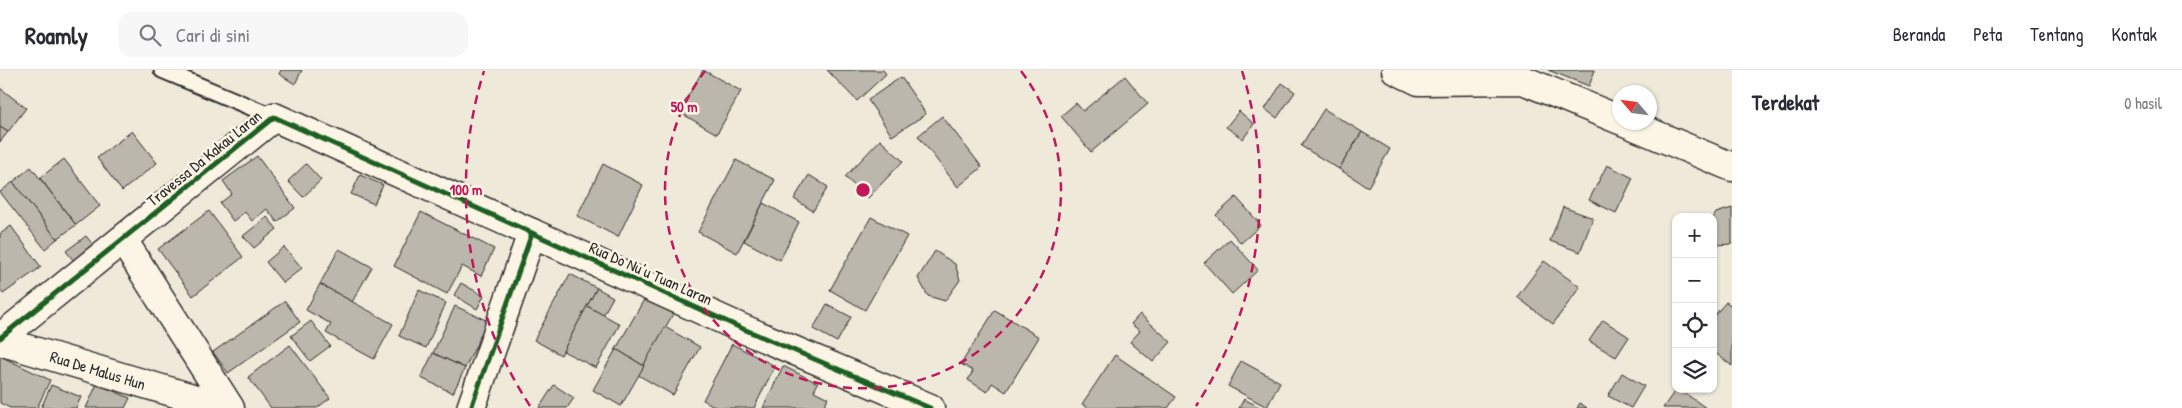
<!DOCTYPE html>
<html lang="id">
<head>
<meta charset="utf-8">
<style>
  body { margin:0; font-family:"Patrick Hand",sans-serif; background:#f7f7f7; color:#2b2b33 }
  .controls { position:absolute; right:15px; bottom:15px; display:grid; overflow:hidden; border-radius:10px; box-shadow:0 1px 4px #0004 }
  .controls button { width:45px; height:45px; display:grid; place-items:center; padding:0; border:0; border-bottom:1px solid #e1e1e2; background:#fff; color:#2b2b33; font:25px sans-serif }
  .compass { position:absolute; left:1612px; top:15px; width:45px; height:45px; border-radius:50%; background:#fff; box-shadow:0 1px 4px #0004; rotate:298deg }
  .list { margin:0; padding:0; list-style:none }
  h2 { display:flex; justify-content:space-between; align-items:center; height:65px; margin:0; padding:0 20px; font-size:21px }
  h2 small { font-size:16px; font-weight:400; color:#7c7c81 }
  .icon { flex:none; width:28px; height:28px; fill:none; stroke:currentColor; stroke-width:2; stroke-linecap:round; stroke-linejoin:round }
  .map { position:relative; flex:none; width:1732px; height:338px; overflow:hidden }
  header { display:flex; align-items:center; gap:30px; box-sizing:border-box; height:70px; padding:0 25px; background:#fff; border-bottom:1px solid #e1e1e2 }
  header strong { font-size:24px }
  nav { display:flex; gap:28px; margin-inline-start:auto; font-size:18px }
  .search { width:350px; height:45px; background:#f7f7f7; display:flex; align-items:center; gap:12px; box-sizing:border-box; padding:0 18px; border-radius:15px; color:#7c7c81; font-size:19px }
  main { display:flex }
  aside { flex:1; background:#fff }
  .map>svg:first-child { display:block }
  .building { fill:#bcb7ac; stroke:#2b2b2b }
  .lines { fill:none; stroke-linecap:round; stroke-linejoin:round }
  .service-casing { stroke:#2b2b2b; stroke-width:19 }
  .minor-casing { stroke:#2b2b2b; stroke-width:31 }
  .service { stroke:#fcf5e5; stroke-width:15 }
  .minor { stroke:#fcf5e5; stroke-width:28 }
  .cycleway-casing { stroke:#fcf5e5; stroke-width:8 }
  .cycleway { stroke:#1b5e20; stroke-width:5 }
  .ring { fill:none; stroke:#c2185b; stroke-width:2.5; stroke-dasharray:9 6 }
  .labels { text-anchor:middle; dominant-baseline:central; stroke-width:5; stroke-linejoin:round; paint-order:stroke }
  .street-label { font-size:16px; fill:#2b2b2b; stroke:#fcf5e5 }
  .centre { fill:#c2185b; stroke:#fcf5e5; stroke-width:2.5 }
  .ring-label { font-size:15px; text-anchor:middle; font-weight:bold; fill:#c2185b; stroke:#fcf5e5; stroke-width:5; stroke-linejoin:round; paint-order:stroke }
</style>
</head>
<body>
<header>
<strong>Roamly</strong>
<div class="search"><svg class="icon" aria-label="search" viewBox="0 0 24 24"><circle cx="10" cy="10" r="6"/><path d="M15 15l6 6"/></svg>Cari di sini</div>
<nav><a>Beranda</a><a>Peta</a><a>Tentang</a><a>Kontak</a></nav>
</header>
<main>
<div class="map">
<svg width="1732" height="338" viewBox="0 0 1732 338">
  <rect width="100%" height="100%" fill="#efe9da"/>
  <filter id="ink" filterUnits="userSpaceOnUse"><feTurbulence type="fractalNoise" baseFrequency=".02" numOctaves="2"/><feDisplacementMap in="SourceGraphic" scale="10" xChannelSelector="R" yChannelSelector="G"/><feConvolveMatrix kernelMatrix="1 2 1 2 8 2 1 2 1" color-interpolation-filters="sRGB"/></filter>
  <g filter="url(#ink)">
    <g class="building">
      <polygon points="281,0 302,0 295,14 279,4"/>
      <polygon points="703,0 741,21 717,64 679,42"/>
      <polygon points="827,0 883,0 886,4 857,31"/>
      <polygon points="1548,0 1595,0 1589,16"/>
      <polygon points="1125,6 1148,34 1091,82 1061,46 1076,33 1083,41"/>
      <polygon points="901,7 926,44 892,66 868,30"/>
      <polygon points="1282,13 1295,22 1277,48 1265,39"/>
      <polygon points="0,18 26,38 8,62 0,57"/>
      <polygon points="1324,39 1362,62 1339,99 1301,76"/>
      <polygon points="1239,41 1254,54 1243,69 1226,57"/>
      <polygon points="942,46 982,97 958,117 918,66"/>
      <polygon points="0,57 8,62 0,72"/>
      <polygon points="132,61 157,93 122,121 97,88"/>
      <polygon points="1362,62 1390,79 1368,117 1339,99"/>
      <polygon points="880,70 903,91 868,128 845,107"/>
      <polygon points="257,86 295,138 277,152 267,139 252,151 245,142 233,151 220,133 232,124 223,111"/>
      <polygon points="64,89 100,136 76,155 40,108"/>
      <polygon points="736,90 775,110 737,183 698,162"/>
      <polygon points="306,94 321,110 303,127 288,111"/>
      <polygon points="603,94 643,115 618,167 577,146"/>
      <polygon points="1607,95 1633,108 1616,143 1589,130"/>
      <polygon points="31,97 76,155 57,169 13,112"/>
      <polygon points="360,105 383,115 374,134 351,124"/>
      <polygon points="809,105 828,117 813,141 794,129"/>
      <polygon points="13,112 57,169 45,179 0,122"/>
      <polygon points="1236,127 1261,155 1241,173 1216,145"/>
      <polygon points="763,133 799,152 780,190 744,171"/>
      <polygon points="1563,137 1593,148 1580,182 1550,171"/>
      <polygon points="1732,138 1732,174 1715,175 1713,148 1716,143"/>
      <polygon points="209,141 243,187 193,226 158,179"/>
      <polygon points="421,142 494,179 481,206 462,196 447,224 394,196"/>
      <polygon points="267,147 277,159 254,178 243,166"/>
      <polygon points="871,147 907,166 865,240 830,220"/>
      <polygon points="11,156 41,197 3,224 0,219 0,164"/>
      <polygon points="86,166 94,176 74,191 66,181"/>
      <polygon points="1230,169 1258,200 1232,224 1204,193"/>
      <polygon points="284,177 302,198 283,213 266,192"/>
      <polygon points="339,179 372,197 352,232 320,214"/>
      <polygon points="935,181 955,194 960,210 945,231 928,226 918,208"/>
      <polygon points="1544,191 1580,217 1553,254 1517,227"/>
      <polygon points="570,204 597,218 561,285 534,270"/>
      <polygon points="461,213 484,226 477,239 454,225"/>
      <polygon points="320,214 393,254 374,289 326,263 331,254 306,240"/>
      <polygon points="597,218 613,227 603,245 587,236"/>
      <polygon points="419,220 446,233 426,278 399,266"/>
      <polygon points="646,226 674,242 644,296 616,279"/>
      <polygon points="285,231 300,252 228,303 213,282"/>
      <polygon points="1726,232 1732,236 1732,296 1713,281 1713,247"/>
      <polygon points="827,234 851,247 837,272 813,259"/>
      <polygon points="455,236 488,251 465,298 433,283"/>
      <polygon points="587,236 620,254 596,298 563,281"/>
      <polygon points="995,240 1039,267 1006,322 992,313 987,322 968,310 973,301 961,294"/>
      <polygon points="1140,244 1171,272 1153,292 1130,272 1140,261 1131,254"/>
      <polygon points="1603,250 1629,267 1616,287 1589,271"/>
      <polygon points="311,251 330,276 310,291 291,266"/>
      <polygon points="665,257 700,277 673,325 638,305"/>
      <polygon points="732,274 775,296 754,338 718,338 703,330"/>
      <polygon points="290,275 330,328 317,338 271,338 248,307"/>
      <polygon points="616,279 644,296 621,336 593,320"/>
      <polygon points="433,283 465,298 453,323 421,308"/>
      <polygon points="1115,285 1176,327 1168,338 1088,338 1082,334"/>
      <polygon points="0,286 50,310 37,338 10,338 0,333"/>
      <polygon points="1241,291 1280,312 1267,337 1228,316"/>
      <polygon points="783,296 818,313 814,321 828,328 823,338 763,338"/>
      <polygon points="1622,303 1644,316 1631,338 1608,326"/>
      <polygon points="97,314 130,328 125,338 86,338"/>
      <polygon points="51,315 81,327 76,338 41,338"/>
      <polygon points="554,315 574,328 567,338 539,338"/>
      <polygon points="1676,319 1679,319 1706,338 1663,338"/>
      <polygon points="1244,329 1261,338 1239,338"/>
      <polygon points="1580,333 1587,338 1577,338"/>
    </g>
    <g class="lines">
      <g class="service-casing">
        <polyline id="service" points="162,0 274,47"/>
      </g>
      <g class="minor-casing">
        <g id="minor">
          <polyline points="1396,0 1419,11 1523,10 1620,50"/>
          <polyline points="1625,52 1732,97"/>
          <polyline points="123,170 230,338"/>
          <polyline points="0,268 274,47 532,163"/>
          <polyline points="0,271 226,338"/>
          <polyline points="471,338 532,163 741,258 930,338"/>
        </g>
      </g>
      <use href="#service" class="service"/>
      <use href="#minor" class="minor"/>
      <g class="cycleway-casing">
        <g id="cycleway">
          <polyline points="0,268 274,47 532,163"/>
          <polyline points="471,338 532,163 741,258 930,338"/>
        </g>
      </g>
      <use href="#cycleway" class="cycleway"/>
    </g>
  </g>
  <g class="ring">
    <path d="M1021 1A198 198 0 1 1 705 1"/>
    <path d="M530 336A397 397 0 0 1 484 1M1242 1A397 397 0 0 1 1196 336"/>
  </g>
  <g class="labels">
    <g class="street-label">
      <text transform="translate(204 88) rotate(-39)">Travessa Da Kakau Laran</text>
      <text transform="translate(651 203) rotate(24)">Rua Do Nu’u Tuan Laran</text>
      <text transform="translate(98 300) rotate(17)">Rua De Malus Hun</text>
    </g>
  </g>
  <circle cx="863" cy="120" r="8" class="centre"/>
  <g class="ring-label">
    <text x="684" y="42">50 m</text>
    <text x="466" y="125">100 m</text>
  </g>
</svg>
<div class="controls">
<button>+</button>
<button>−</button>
<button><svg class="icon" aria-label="locate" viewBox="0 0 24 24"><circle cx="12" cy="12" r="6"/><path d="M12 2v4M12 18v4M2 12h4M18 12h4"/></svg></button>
<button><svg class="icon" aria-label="layers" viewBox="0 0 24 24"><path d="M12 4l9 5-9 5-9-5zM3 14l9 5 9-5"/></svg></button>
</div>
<svg class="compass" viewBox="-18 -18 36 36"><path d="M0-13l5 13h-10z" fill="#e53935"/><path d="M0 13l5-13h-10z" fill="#7c7c81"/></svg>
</div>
<aside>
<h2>Terdekat<small>0 hasil</small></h2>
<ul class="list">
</ul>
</aside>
</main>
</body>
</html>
